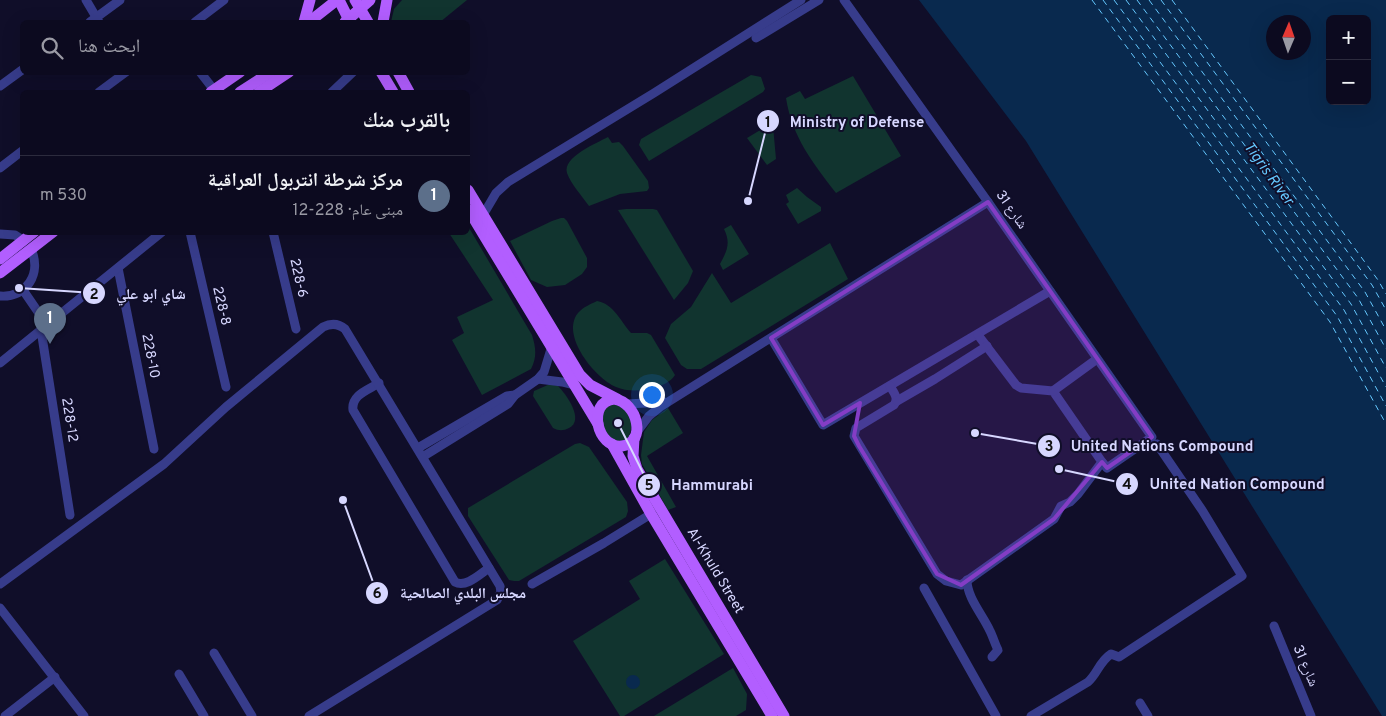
<!DOCTYPE html>
<html lang="ar">
<head>
<meta charset="utf-8">
<style>
  body { margin:0; font-family:Overpass,"Noto Naskh Arabic",sans-serif; background:#151328; color:#f1f3f6; direction:rtl }
  .controls { position:absolute; right:15px; top:15px; display:grid; overflow:hidden; border-radius:8px; box-shadow:0 5px 20px #0002 }
  .controls button { width:45px; height:45px; display:grid; place-items:center; padding:0; border:0; border-bottom:1px solid #2c2b3d; background:#0c0a1f; color:#f1f3f6; font:25px sans-serif }
  .compass { position:absolute; left:1266px; top:15px; width:45px; height:45px; border-radius:50%; background:#0c0a1f; box-shadow:0 5px 20px #0002; rotate:2deg }
  .you { position:absolute; left:651px; top:394px; width:18px; height:18px; margin:-12px; border:4px solid #fff; border-radius:50%; background:#1a73e8; box-shadow:0 0 0 8px #1a73e833 }
  .badge { display:grid; place-items:center; width:32px; height:32px; border-radius:50%; background:#03fffe; color:#fff; font-size:16px; font-weight:700 }
  .pin { position:absolute; translate:-50% -41px; filter:drop-shadow(0 1px 2px #0008) }
  .pin::after { content:''; position:absolute; top:26px; width:18px; height:15px; background:inherit; clip-path:polygon(0 0,100% 0,50% 100%) }
  .list { margin:0; padding:0; list-style:none }
  h2 { display:flex; justify-content:space-between; align-items:center; height:65px; margin:0; padding:0 20px; font-size:21px }
  h2 small { font-size:16px; font-weight:400; color:#9a9aa4 }
  .list li { display:grid; grid-template-columns:32px 1fr auto; gap:15px; align-items:center; box-sizing:border-box; height:80px; padding:0 20px; border-top:1px solid #2c2b3d }
  .list b { display:block; font-size:19px; white-space:nowrap }
  .list p { margin:0; font-size:16px; white-space:nowrap; color:#9a9aa4 }
  .list em { font-size:16px; font-style:normal; color:#9a9aa4 }
  .icon { flex:none; width:28px; height:28px; fill:none; stroke:currentColor; stroke-width:2; stroke-linecap:round; stroke-linejoin:round }
  .map { position:relative; flex:none; width:1386px; height:716px; overflow:hidden; direction:ltr }
  .search { position:absolute; background:#0c0a1f; box-shadow:0 5px 20px #0002; left:20px; top:20px; width:450px; height:55px; display:flex; align-items:center; gap:12px; box-sizing:border-box; padding:0 18px; border-radius:8px; color:#9a9aa4; font-size:19px }
  .panel { position:absolute; background:#0c0a1f; box-shadow:0 5px 20px #0002; left:20px; top:90px; width:450px; height:145px; border-radius:8px; direction:rtl }
  .map>svg:first-child { display:block }
  .green { fill:#11342f }
  .water { fill:#09294e; fill-rule:evenodd }
  .lines { fill:none; stroke-linecap:round; stroke-linejoin:round }
  .ferry { stroke:#65c8ff; stroke-width:1; stroke-dasharray:6 5; stroke-linecap:butt }
  .minor { stroke:#373c8b; stroke-width:9 }
  .major { stroke:#b25eff; stroke-width:11 }
  .marked { fill:#843dc5; fill-opacity:0.2; stroke:#843dc5; stroke-width:4; stroke-linejoin:round }
  .labels { text-anchor:middle; dominant-baseline:central; stroke-width:4; stroke-linejoin:round; paint-order:stroke }
  .street-label { font-size:14px; fill:#d7d7ff; stroke:#100e29 }
  .water-label { font-size:15px; font-style:italic; fill:#65c8ff; stroke:#100e29 }
  .leader { fill:none; stroke:#d7d7ff; stroke-width:2 }
  .callout-dot { fill:#d7d7ff; stroke:#100e29; stroke-width:2 }
  .mark-label { font-size:15px; text-anchor:middle; font-weight:bold; fill:#111 }
  .callout-label { font-size:15px; text-anchor:middle; font-weight:bold; fill:#d7d7ff; stroke:#100e29; stroke-width:4; stroke-linejoin:round; paint-order:stroke }
</style>
</head>
<body>
<div class="map">
<svg width="1386" height="716" viewBox="0 0 1386 716">
  <rect width="100%" height="100%" fill="#100e29"/>
  <g class="green">
    <polygon points="402,0 467,0 440,22 391,22 394,9"/>
    <polygon points="751,75 761,77 765,89 763,92 649,161 639,145 641,139"/>
    <path d="M853,76L901,156L836,193C813,163 792,137 786,98L800,91L805,99Z"/>
    <polygon points="770,124 773,126 776,159 767,165 747,138"/>
    <path d="M608,137L612,143L619,142L623,146L648,181L649,188L647,191L620,194L589,206C582,196 571,184 567,173C562,157 597,143 608,137Z"/>
    <polygon points="797,188 807,197 821,207 821,211 798,224 786,204 789,202 786,195"/>
    <polygon points="626,209 653,209 657,210 693,271 688,283 674,300 618,210"/>
    <polygon points="561,218 564,218 567,221 587,258 587,267 582,274 565,285 547,287 531,280 510,241 552,221"/>
    <path d="M731,225L749,254L723,270L720,264C727,251 731,243 724,229Z"/>
    <path d="M468,226L532,335C536,348 537,357 531,369L482,395L452,340L464,333L457,317L493,300L449,233L468,232Z"/>
    <polygon points="830,243 848,279 701,369 687,369 681,365 665,338 671,324 691,307 712,273 731,303"/>
    <path d="M597,301C614,304 621,322 631,333H647L651,335L675,375C670,383 662,385 653,388C642,391 627,392 616,387C595,378 560,335 578,313C583,307 591,304 597,301Z"/>
    <path d="M550,384L558,386C566,394 585,420 569,428C563,431 559,431 553,428L533,396L534,391Z"/>
    <polygon points="613,404 625,408 633,423 628,440 615,442 603,429 603,410"/>
    <polygon points="668,408 683,433 647,456 676,507 668,510 642,464 641,455 644,432 652,420"/>
    <polygon points="580,443 589,447 627,502 628,511 626,517 519,581 514,581 509,580 468,516 468,508 575,444"/>
    <polygon points="665,559 724,654 624,716 620,716 573,641 640,599 629,581"/>
    <polygon points="733,668 747,694 746,710 736,716 654,716"/>
  </g>
  <g class="water">
    <path d="M919,0H1386V716H1382L1026,141ZM1330,19H1367V101H1330ZM1274,22H1304V52H1274Z"/>
    <circle cx="633" cy="682" r="7"/>
  </g>
  <g class="lines">
    <g class="ferry">
      <polyline points="1092,0 1330,322 1386,424"/>
      <polyline points="1103,0 1337,316 1386,406"/>
      <polyline points="1114,0 1344,310 1386,387"/>
      <polyline points="1126,0 1351,304 1386,368"/>
      <polyline points="1137,0 1358,298 1386,349"/>
      <polyline points="1149,0 1365,292 1386,330"/>
      <polyline points="1161,0 1372,285 1386,310"/>
      <polyline points="1172,0 1378,280 1386,294"/>
    </g>
    <g class="minor">
      <polyline points="86,0 99,22"/>
      <polyline points="844,0 988,202 1152,437 1107,468 1102,462"/>
      <polyline points="90,22 120,0"/>
      <polyline points="195,22 224,0"/>
      <polyline points="756,38 819,0"/>
      <polyline points="200,72 214,90"/>
      <polyline points="0,86 22,70"/>
      <polyline points="99,92 126,72"/>
      <polyline points="332,92 353,72"/>
      <polyline points="0,168 22,151"/>
      <polyline points="483,215 496,193 508,182 654,93 801,0"/>
      <polyline points="190,232 226,387"/>
      <polyline points="273,232 296,329"/>
      <polyline points="0,234 15,235 24,241"/>
      <polyline points="118,268 154,449"/>
      <polyline points="23,290 47,325"/>
      <path d="M0,296C27,298 42,273 31,249"/>
      <polyline points="41,330 70,515"/>
      <polyline points="771,338 823,425 1050,291"/>
      <polyline points="0,363 162,232"/>
      <polyline points="538,379 562,382 574,385"/>
      <path d="M379,383C368,390 351,395 353,410L455,582C466,588 480,574 489,568"/>
      <path d="M890,386C894,393 899,398 894,405L856,428L854,436L937,574L946,581L961,585L1054,519L1061,506L1070,502L1078,494L1102,462L1053,391L1021,388L1016,385L978,335"/>
      <polyline points="1053,391 1097,359"/>
      <polyline points="897,401 935,379 987,346"/>
      <polyline points="627,404 664,402"/>
      <polyline points="636,433 649,416 660,407 988,202"/>
      <polyline points="418,448 507,396 515,395"/>
      <polyline points="424,456 508,404 515,395 538,379 544,372 551,349"/>
      <path d="M967,580C967,598 983,615 990,631C993,637 995,644 998,650L992,657"/>
      <path d="M0,584L164,464L226,407L323,327C331,323 338,323 345,329L500,586L501,592L497,600L309,716"/>
      <polyline points="532,584 604,543 651,514"/>
      <polyline points="924,588 996,716"/>
      <polyline points="0,608 84,716"/>
      <polyline points="1274,626 1311,716"/>
      <polyline points="214,653 252,716"/>
      <polyline points="179,674 204,716"/>
      <polyline points="1140,703 1148,716"/>
      <polyline points="5,716 55,677"/>
      <path d="M1031,716L1088,682C1098,673 1099,662 1111,654L1119,657L1242,576L1202,510L1157,444"/>
    </g>
    <g class="major">
      <polyline points="339,0 350,22"/>
      <polyline points="355,0 368,22"/>
      <polyline points="304,22 310,0"/>
      <polyline points="309,22 337,0"/>
      <polyline points="345,22 370,0"/>
      <polyline points="383,22 387,0"/>
      <polyline points="381,72 393,92"/>
      <polyline points="398,72 409,92"/>
      <polyline points="211,92 240,72"/>
      <polyline points="240,92 271,72"/>
      <polyline points="259,92 289,72"/>
      <polyline points="468,190 580,375 590,385 617,399"/>
      <polyline points="468,209 598,424"/>
      <polyline points="0,259 34,232"/>
      <polyline points="0,273 53,232"/>
      <path d="M614,399C638,402 647,443 622,446C597,449 586,402 614,399Z"/>
      <polyline points="634,438 633,456 637,469 784,716"/>
      <polyline points="612,444 651,514 772,716"/>
    </g>
  </g>
  <path class="marked" d="M988,202L1152,437L1107,468L1102,462L1054,519L961,585L937,574L859,446L854,436L860,403L823,425L771,338Z"/>
  <g class="labels">
    <g class="street-label">
      <text transform="translate(1011 210) rotate(55)">شارع 31</text>
      <text transform="translate(298 278) rotate(77)">228-6</text>
      <text transform="translate(221 306) rotate(77)">228-8</text>
      <text transform="translate(150 356) rotate(79)">228-10</text>
      <text transform="translate(69 420) rotate(81)">228-12</text>
      <text transform="translate(715 571) rotate(59)">Al-Khuld Street</text>
      <text transform="translate(1305 666) rotate(67)">شارع 31</text>
    </g>
    <g class="water-label">
      <text transform="translate(1268 174) rotate(54)">Tigris River</text>
    </g>
  </g>
  <path class="leader" d="M748 201L768 121M19 288L94 293M975 433L1049 446M1059 469L1127 484M618 423L649 485M343 500L377 593"/>
  <g class="callout-dot">
    <circle cx="748" cy="201" r="5"/>
    <circle cx="19" cy="288" r="5"/>
    <circle cx="975" cy="433" r="5"/>
    <circle cx="1059" cy="469" r="5"/>
    <circle cx="618" cy="423" r="5"/>
    <circle cx="343" cy="500" r="5"/>
    <circle cx="768" cy="121" r="12"/>
    <circle cx="94" cy="293" r="12"/>
    <circle cx="1049" cy="446" r="12"/>
    <circle cx="1127" cy="484" r="12"/>
    <circle cx="649" cy="485" r="12"/>
    <circle cx="377" cy="593" r="12"/>
  </g>
  <g class="mark-label">
    <text x="768" y="127">1</text>
    <text x="94" y="299">2</text>
    <text x="1049" y="451">3</text>
    <text x="1127" y="489">4</text>
    <text x="649" y="490">5</text>
    <text x="377" y="598">6</text>
  </g>
  <g class="callout-label">
    <text x="857" y="127">Ministry of Defense</text>
    <text x="151" y="299">شاي ابو علي</text>
    <text x="1162" y="451">United Nations Compound</text>
    <text x="1237" y="489">United Nation Compound</text>
    <text x="712" y="490">Hammurabi</text>
    <text x="463" y="598">مجلس البلدي الصالحية</text>
  </g>
</svg>
<div class="controls">
<button>+</button>
<button>−</button>
</div>
<svg class="compass" viewBox="-18 -18 36 36"><path d="M0-13l5 13h-10z" fill="#e53935"/><path d="M0 13l5-13h-10z" fill="#9a9aa4"/></svg>
<div class="you"></div>
<div class="pin badge" style="left:50px;top:344px;background:#5c6f8a">1</div>
<div class="search"><svg class="icon" aria-label="search" viewBox="0 0 24 24"><circle cx="10" cy="10" r="6"/><path d="M15 15l6 6"/></svg>ابحث هنا</div>
<section class="panel">
<h2>بالقرب منك<small></small></h2>
<ul class="list">
<li><span class="badge" style="background:#5c6f8a">1</span><div><b>مركز شرطة انتربول العراقية</b><p>مبنى عام · 228-12</p></div><em>530 m</em></li>
</ul>
</section>
</div>
</body>
</html>
